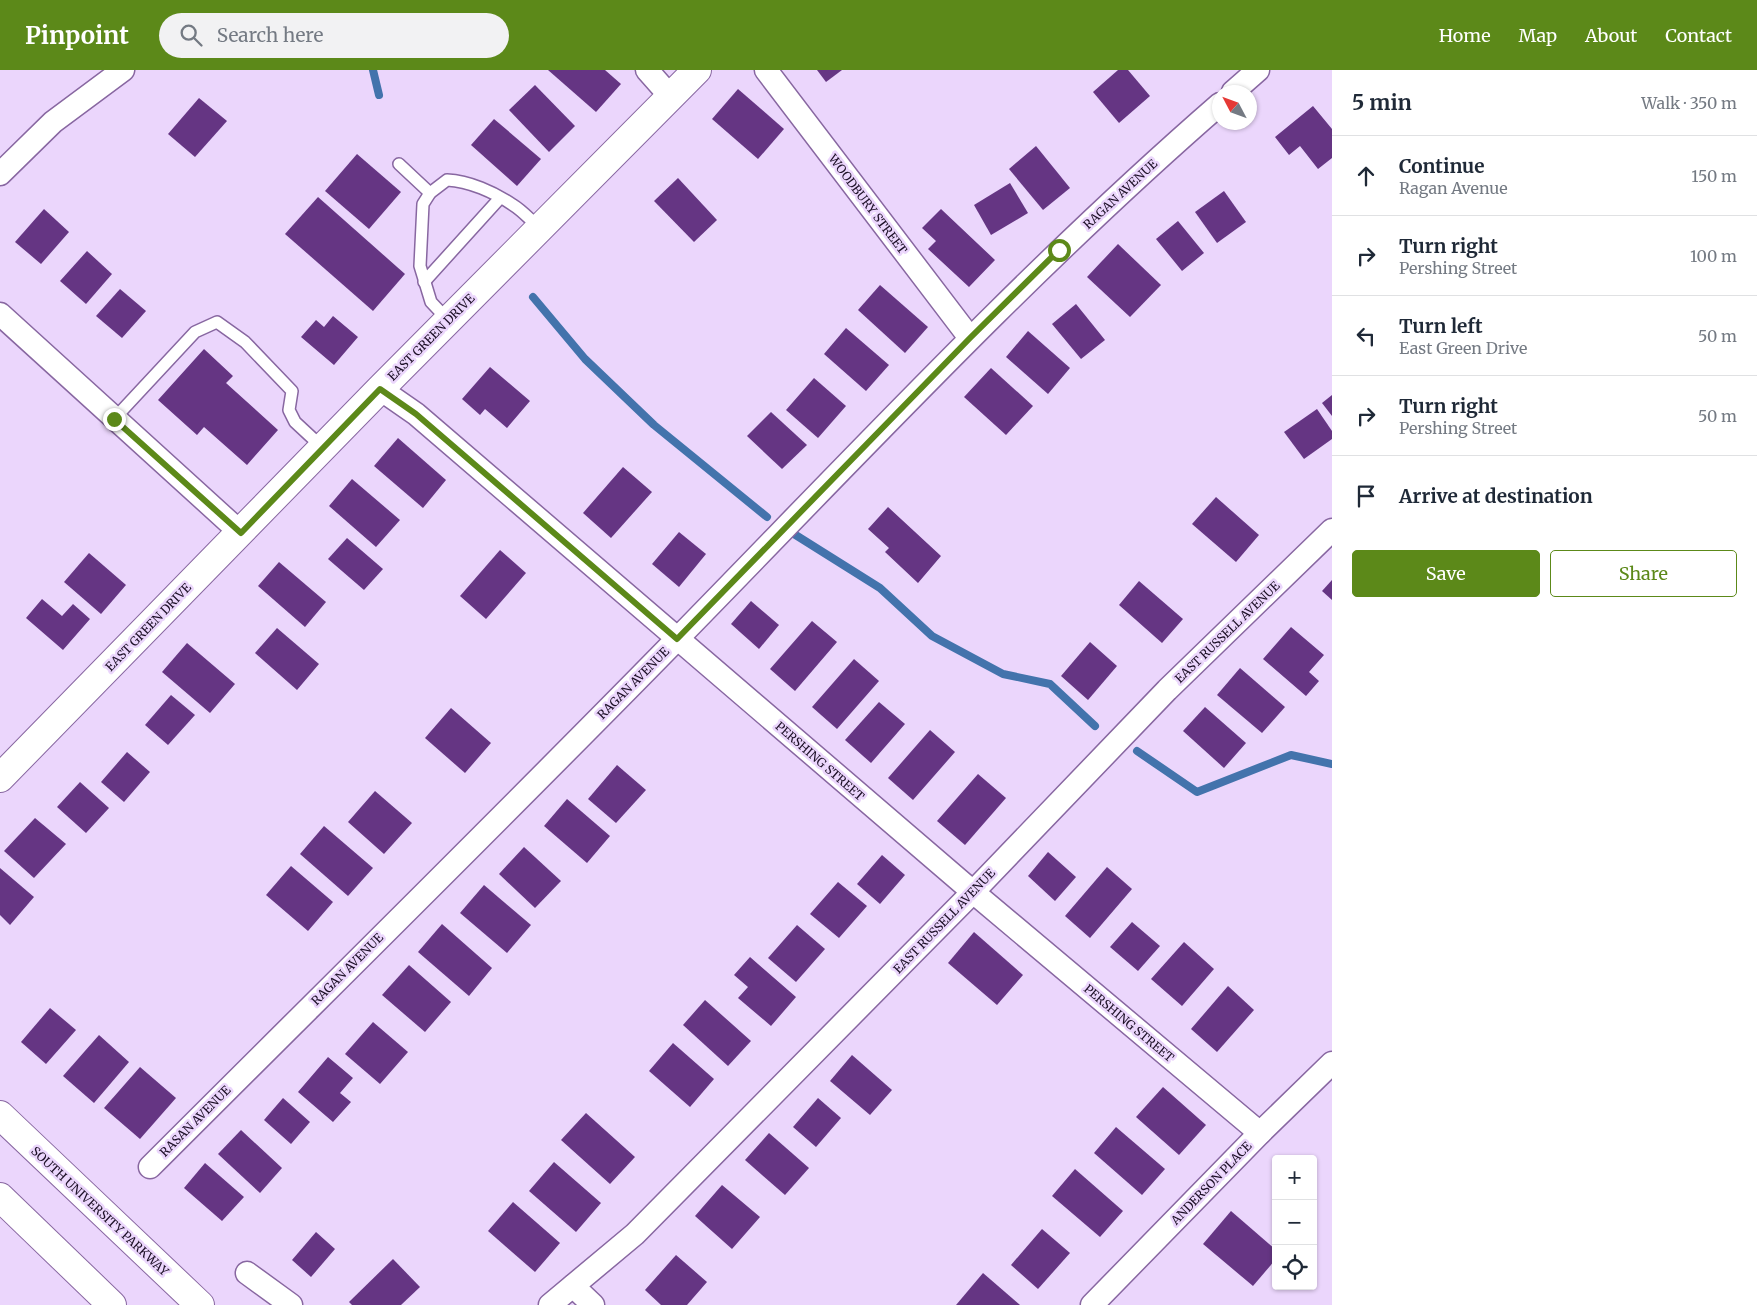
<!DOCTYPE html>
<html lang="en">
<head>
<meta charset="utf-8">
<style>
  body { margin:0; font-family:Merriweather,serif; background:#f2f2f3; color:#1f2937 }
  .controls { position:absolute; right:15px; bottom:15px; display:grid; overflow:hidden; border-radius:5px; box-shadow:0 1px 4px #0004 }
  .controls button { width:45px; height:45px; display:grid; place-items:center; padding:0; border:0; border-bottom:1px solid #e0e1e3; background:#fff; color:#1f2937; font:25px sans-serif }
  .compass { position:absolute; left:1212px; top:15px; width:45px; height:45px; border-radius:50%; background:#fff; box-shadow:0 1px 4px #0004; rotate:311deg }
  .stop { position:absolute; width:15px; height:15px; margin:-11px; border:4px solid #5c8919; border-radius:50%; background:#fff }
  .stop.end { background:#5c8919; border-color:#fff; box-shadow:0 1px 5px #0008 }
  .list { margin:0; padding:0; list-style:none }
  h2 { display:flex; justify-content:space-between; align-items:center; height:65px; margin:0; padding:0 20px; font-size:21px }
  h2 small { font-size:16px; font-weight:400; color:#747a83 }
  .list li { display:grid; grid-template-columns:32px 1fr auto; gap:15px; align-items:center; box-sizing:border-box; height:80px; padding:0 20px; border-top:1px solid #e0e1e3 }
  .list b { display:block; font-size:19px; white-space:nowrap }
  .list p { margin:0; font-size:16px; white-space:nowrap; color:#747a83 }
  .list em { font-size:16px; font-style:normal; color:#747a83 }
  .actions { display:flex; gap:10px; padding:15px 20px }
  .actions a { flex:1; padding:11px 0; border:1px solid #5c8919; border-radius:5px; text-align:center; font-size:18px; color:#5c8919 }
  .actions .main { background:#5c8919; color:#fff }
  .icon { flex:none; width:28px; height:28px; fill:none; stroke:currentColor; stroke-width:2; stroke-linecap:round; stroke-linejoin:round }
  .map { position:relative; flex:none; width:1332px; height:1235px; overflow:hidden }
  header { display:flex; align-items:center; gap:30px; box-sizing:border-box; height:70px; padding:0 25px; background:#5c8919; color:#fff }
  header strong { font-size:24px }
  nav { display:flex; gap:28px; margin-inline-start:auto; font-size:18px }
  .search { width:350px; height:45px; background:#f2f2f3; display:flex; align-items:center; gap:12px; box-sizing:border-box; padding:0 18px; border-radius:28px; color:#747a83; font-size:19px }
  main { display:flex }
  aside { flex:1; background:#fff }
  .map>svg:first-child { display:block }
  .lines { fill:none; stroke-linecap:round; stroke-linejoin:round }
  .stream { stroke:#4373ac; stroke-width:8 }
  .building { fill:#653583 }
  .lane-casing { stroke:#8867a1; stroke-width:14 }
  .street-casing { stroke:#8867a1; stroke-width:25 }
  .secondary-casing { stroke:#8867a1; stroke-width:30 }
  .lane { stroke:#fff; stroke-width:11 }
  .street { stroke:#fff; stroke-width:22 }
  .secondary { stroke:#fff; stroke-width:28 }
  .route { stroke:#5c8919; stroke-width:6 }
  .labels { text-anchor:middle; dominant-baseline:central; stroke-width:5; stroke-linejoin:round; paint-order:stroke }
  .street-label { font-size:12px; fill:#1c0f26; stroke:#ebd6fc }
</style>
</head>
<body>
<header>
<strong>Pinpoint</strong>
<div class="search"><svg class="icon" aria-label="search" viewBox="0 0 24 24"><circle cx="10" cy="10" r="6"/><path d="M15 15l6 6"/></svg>Search here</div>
<nav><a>Home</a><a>Map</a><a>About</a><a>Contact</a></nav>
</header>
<main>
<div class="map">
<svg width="1332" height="1235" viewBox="0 0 1332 1235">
  <rect width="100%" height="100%" fill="#ebd6fc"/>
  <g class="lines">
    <g class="stream">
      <polyline points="373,0 379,25"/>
      <polyline points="533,227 585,289 654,355 767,447"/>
      <polyline points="794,464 880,518 932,566 1003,604 1050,614 1095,656"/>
      <polyline points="1137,681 1197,722 1291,685 1332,694"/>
    </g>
  </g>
  <g class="building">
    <polygon points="548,0 605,0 621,14 596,42"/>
    <polygon points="817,0 842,0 826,12"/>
    <polygon points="1118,0 1128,0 1150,26 1119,53 1093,22"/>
    <polygon points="535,15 575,56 549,82 509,40"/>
    <polygon points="738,19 784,59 758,89 712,49"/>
    <polygon points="199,28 227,51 195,87 168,64"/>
    <polygon points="1313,36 1332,59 1332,88 1318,99 1300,76 1289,85 1275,67"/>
    <polygon points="494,49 541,89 517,116 471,75"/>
    <polygon points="1036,76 1070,118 1043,140 1009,99"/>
    <polygon points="357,84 401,122 369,159 325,121"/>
    <polygon points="678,108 717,150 694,172 654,131"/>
    <polygon points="1010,113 1028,143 991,165 974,135"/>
    <polygon points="1224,121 1246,152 1217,173 1195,142"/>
    <polygon points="318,127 405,204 373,241 285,164"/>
    <polygon points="44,139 69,162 41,194 15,172"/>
    <polygon points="941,139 995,190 969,217 928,179 936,171 922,158"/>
    <polygon points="1178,151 1204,183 1182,201 1156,169"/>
    <polygon points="1118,174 1161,215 1130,247 1087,207"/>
    <polygon points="87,181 112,204 86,234 60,211"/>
    <polygon points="880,215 928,257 905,283 858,240"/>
    <polygon points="120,219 146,241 122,268 96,246"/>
    <polygon points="1076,234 1105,270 1081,289 1052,254"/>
    <polygon points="333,246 358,267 334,295 301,267 316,250 324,257"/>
    <polygon points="846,258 889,295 866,321 824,284"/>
    <polygon points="1028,261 1070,298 1048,324 1006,287"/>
    <polygon points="204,279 233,306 226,313 278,360 247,395 204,357 197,365 158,330"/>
    <polygon points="490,297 530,331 507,358 485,339 480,345 462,329"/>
    <polygon points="991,298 1033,336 1006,365 964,327"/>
    <polygon points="814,308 846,336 818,368 786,340"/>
    <polygon points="1332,325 1332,346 1322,333"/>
    <polygon points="1317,339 1332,361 1332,369 1304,389 1284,362"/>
    <polygon points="771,342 807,375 782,399 747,366"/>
    <polygon points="398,368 446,410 423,438 374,396"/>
    <polygon points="623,397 652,422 611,468 583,443"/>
    <polygon points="352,409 400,450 376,477 329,436"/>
    <polygon points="1216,427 1259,465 1236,492 1192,454"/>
    <polygon points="888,437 941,486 918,513 885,482 889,478 868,459"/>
    <polygon points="679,462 706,484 679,517 652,494"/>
    <polygon points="347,468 383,499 364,520 328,489"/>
    <polygon points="500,480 526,503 486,549 460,526"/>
    <polygon points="89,483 126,515 101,544 64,512"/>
    <polygon points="279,492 326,532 305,557 258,516"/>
    <polygon points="1332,510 1332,530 1322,521"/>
    <polygon points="1139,511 1183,549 1162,573 1119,535"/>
    <polygon points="42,529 62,546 73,534 90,549 63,580 26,548"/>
    <polygon points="751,531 779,555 759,579 731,554"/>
    <polygon points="812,551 837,572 795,621 770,599"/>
    <polygon points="1291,557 1324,585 1309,602 1319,611 1306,626 1263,589"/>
    <polygon points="277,558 319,594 297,620 255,583"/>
    <polygon points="1090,572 1117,596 1088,630 1061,606"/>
    <polygon points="187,573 235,614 210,643 162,602"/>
    <polygon points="854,589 879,611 837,659 812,637"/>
    <polygon points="1240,598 1285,637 1262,663 1217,625"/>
    <polygon points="171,625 195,645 168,675 145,655"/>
    <polygon points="879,632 905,654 871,693 845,670"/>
    <polygon points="1205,637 1246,673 1224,698 1183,661"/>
    <polygon points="451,638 491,673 465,703 425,668"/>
    <polygon points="930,660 955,682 913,730 888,708"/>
    <polygon points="127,682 150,702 124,732 101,712"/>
    <polygon points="617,695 646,720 616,753 588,729"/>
    <polygon points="978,704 1006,728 965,775 937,751"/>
    <polygon points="80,712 109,738 86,763 57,737"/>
    <polygon points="375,721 412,753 384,784 348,752"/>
    <polygon points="567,729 610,766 587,793 544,756"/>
    <polygon points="35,748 66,774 34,808 4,781"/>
    <polygon points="324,756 373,798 348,826 300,784"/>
    <polygon points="524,777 561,811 535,838 499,804"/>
    <polygon points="1048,782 1076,807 1055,831 1028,806"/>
    <polygon points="882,785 905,805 880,834 857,814"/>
    <polygon points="291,796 333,832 308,861 266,825"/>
    <polygon points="1107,797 1132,819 1090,868 1065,846"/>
    <polygon points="0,798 34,827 10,855 0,845"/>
    <polygon points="838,812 867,836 839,868 810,844"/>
    <polygon points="484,815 531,855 507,883 460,843"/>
    <polygon points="1132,852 1160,876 1138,901 1110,877"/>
    <polygon points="442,854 492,898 469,926 418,882"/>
    <polygon points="797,855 825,879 796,912 768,888"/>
    <polygon points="974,862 1023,905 997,935 948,893"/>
    <polygon points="1184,872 1214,899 1182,936 1151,909"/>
    <polygon points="750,887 796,927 771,956 738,928 748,917 734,905"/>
    <polygon points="409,895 451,932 425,962 382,925"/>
    <polygon points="1228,916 1254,940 1217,982 1191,959"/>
    <polygon points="705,930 751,971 728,996 683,955"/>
    <polygon points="50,938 76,960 46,994 21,972"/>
    <polygon points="373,952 408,982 380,1014 345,984"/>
    <polygon points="99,965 129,992 94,1033 63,1006"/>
    <polygon points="673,973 714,1009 690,1037 649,1001"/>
    <polygon points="852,985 892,1020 870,1045 830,1011"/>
    <polygon points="328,987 353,1008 340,1023 351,1032 333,1052 298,1022"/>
    <polygon points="140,997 176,1028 140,1069 104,1038"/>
    <polygon points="1163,1017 1206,1055 1179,1085 1136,1047"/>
    <polygon points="283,1028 310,1052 291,1074 264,1050"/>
    <polygon points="818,1028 841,1048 816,1077 793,1057"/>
    <polygon points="586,1043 635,1087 610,1114 561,1070"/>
    <polygon points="1116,1057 1165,1099 1142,1125 1094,1083"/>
    <polygon points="241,1060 282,1098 260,1123 218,1084"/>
    <polygon points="769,1063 809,1098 785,1125 745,1090"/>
    <polygon points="554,1092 601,1133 576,1162 529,1121"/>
    <polygon points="205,1093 244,1127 222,1151 184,1118"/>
    <polygon points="1075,1099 1123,1141 1100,1167 1052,1126"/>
    <polygon points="722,1115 760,1147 732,1179 695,1146"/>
    <polygon points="513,1132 560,1173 535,1202 488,1161"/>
    <polygon points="1231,1141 1276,1180 1276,1189 1253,1216 1203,1174"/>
    <polygon points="1042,1159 1070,1183 1038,1219 1011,1195"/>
    <polygon points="316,1162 335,1179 311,1207 292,1190"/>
    <polygon points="676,1185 707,1212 687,1235 661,1235 645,1220"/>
    <polygon points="393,1189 420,1217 401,1235 352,1235 349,1232"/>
    <polygon points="983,1203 1020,1235 956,1235"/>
  </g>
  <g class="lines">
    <g class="lane-casing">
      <g id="lane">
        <polyline points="399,94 430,123"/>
        <polyline points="424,212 500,128"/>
        <path d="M448,250L431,232L420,196L423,134L430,123L447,110C469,111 494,122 513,135C523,141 531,151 540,158"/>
        <polyline points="114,349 195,262 217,252 245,272 292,321 289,340 295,352 323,378"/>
      </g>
    </g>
    <g class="street-casing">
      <g id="street">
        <polyline points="647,0 670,26"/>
        <polyline points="766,0 970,268"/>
        <polyline points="1233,22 1258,0"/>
        <polyline points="0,104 53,52 123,0"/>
        <polyline points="0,244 241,463"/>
        <polyline points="380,319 416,344 973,822 1260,1063"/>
        <path d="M150,1097C327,920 505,745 680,566C857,385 1029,200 1220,34"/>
        <polyline points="247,1203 291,1235"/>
        <polyline points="573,1216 593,1235"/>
        <polyline points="550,1235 635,1164 973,822 1167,620 1332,460"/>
        <polyline points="1092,1235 1260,1063 1332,993"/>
      </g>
    </g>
    <g class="secondary-casing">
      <g id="secondary">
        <polyline points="0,708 380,319 697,0"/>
        <polyline points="0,1045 200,1235"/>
        <polyline points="0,1127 112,1235"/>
      </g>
    </g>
    <use href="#lane" class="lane"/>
    <use href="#street" class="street"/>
    <use href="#secondary" class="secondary"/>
  </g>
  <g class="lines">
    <polyline class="route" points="114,349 241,463 380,319 416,344 677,569 970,268 1059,180"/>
  </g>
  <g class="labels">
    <g class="street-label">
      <text transform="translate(1120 124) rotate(-43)">RAGAN AVENUE</text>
      <text transform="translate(868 134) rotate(53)">WOODBURY STREET</text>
      <text transform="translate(431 267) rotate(-45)">EAST GREEN DRIVE</text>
      <text transform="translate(148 557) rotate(-46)">EAST GREEN DRIVE</text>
      <text transform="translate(1227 562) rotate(-44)">EAST RUSSELL AVENUE</text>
      <text transform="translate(633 613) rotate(-45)">RAGAN AVENUE</text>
      <text transform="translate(820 691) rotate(41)">PERSHING STREET</text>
      <text transform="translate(944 851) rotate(-46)">EAST RUSSELL AVENUE</text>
      <text transform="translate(347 899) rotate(-45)">RAGAN AVENUE</text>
      <text transform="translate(1129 953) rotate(40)">PERSHING STREET</text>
      <text transform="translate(195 1051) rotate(-45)">RASAN AVENUE</text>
      <text transform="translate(1211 1113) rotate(-46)">ANDERSON PLACE</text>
      <text transform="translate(100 1141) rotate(43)">SOUTH UNIVERSITY PARKWAY</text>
    </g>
  </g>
</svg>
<div class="controls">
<button>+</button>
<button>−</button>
<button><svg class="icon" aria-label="locate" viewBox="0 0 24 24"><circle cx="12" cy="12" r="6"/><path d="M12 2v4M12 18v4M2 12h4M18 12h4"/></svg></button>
</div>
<svg class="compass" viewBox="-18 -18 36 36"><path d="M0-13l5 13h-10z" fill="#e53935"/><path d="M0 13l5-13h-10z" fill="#747a83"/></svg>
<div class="stop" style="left:1059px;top:180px"></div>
<div class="stop end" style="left:114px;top:349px"></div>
</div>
<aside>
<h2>5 min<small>Walk · 350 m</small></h2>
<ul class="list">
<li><svg class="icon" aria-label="ahead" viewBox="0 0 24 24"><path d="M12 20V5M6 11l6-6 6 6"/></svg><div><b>Continue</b><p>Ragan Avenue</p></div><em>150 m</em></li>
<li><svg class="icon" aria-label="right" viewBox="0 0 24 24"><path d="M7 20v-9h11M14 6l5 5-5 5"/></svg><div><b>Turn right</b><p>Pershing Street</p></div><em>100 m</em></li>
<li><svg class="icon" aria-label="left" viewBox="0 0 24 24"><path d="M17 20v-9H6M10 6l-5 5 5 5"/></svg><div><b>Turn left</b><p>East Green Drive</p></div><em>50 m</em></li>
<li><svg class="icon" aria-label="right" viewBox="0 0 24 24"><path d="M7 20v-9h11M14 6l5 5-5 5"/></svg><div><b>Turn right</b><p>Pershing Street</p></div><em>50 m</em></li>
<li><svg class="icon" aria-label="arrive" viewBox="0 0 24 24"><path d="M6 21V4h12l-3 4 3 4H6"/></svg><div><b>Arrive at destination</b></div></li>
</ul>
<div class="actions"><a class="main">Save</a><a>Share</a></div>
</aside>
</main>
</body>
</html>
